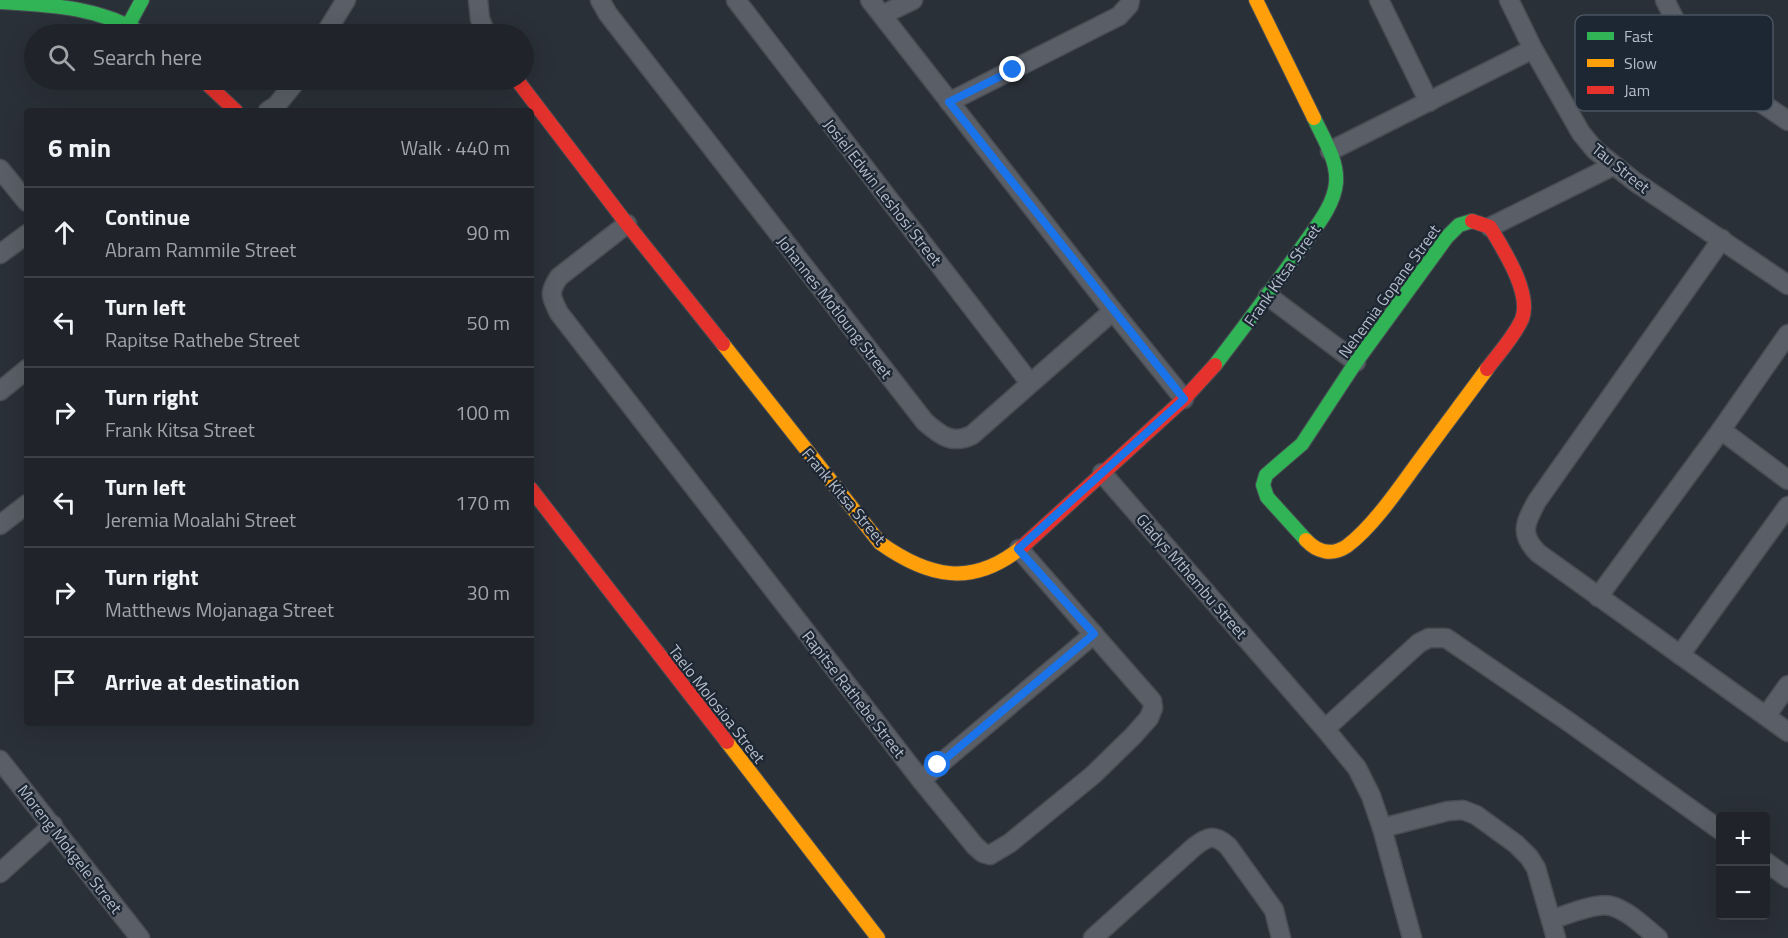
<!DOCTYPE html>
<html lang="en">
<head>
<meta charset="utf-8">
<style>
  body { margin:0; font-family:"Titillium Web",sans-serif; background:#282c32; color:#f1f3f6 }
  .controls { position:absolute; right:18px; bottom:18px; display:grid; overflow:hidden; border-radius:6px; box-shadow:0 6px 24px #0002 }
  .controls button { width:54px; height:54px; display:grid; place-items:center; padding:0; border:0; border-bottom:2px solid #3d4147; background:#20242a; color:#f1f3f6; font:30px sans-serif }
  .stop { position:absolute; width:18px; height:18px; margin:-14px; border:4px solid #1a73e8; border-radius:50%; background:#fff }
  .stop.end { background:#1a73e8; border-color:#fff; box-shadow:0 2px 6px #0008 }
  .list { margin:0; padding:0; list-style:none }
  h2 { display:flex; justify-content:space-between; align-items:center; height:78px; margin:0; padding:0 24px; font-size:26px }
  h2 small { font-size:20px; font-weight:400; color:#a2a4a8 }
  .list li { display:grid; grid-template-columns:39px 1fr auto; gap:18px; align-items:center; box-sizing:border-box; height:90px; padding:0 24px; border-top:2px solid #3d4147 }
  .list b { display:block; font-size:22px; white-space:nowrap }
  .list p { margin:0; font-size:20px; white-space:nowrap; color:#a2a4a8 }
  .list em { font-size:20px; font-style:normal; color:#a2a4a8 }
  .icon { flex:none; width:33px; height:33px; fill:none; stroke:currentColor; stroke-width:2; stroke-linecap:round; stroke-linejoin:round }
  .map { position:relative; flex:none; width:1788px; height:938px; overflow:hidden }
  .search { position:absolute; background:#20242a; box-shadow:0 6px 24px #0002; left:24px; top:24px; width:510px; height:66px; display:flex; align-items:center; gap:15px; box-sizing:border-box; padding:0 21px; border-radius:33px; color:#a2a4a8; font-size:22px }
  .panel { position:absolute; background:#20242a; box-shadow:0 6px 24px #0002; left:24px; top:108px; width:510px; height:618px; border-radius:6px }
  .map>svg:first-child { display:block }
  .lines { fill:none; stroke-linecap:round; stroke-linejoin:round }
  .street-casing { stroke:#484c53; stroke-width:21 }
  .fast-casing { stroke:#484c53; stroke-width:16 }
  .slow-casing { stroke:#484c53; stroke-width:16 }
  .jam-casing { stroke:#484c53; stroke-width:16 }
  .street { stroke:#5a5e66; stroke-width:18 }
  .fast { stroke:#30b455; stroke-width:14 }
  .slow { stroke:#ff9f0a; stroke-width:14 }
  .jam { stroke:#e5322d; stroke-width:14 }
  .route { stroke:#1a73e8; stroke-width:8 }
  .labels { text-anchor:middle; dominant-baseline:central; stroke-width:4.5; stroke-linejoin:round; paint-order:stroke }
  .street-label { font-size:16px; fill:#b4bcc9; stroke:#1d2633 }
  .key { fill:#1d2633; stroke:#4a5360; stroke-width:1.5 }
  .key-label { font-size:16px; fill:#b4bcc9 }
</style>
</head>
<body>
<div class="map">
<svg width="1788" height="938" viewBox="0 0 1788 938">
  <rect width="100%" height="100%" fill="#2a3038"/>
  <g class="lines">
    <g class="street-casing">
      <g id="street">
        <polyline points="478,0 480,19 486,34"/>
        <path d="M600,0L608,14L925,422C940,435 952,445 972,435L1113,311"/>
        <polyline points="736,0 1030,383"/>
        <polyline points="870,0 1113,311 1184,399"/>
        <polyline points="1379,0 1429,102"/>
        <polyline points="1509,0 1533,49 1581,133 1595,150 1634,181 1788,285"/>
        <path d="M1665,0C1674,18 1682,36 1696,51C1721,79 1757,99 1788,121"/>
        <polyline points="882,15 913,0"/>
        <polyline points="325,34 346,0"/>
        <polyline points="949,102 1119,16 1129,5 1130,0"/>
        <polyline points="268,111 276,106 297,80"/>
        <polyline points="1330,151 1533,49"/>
        <polyline points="0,169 27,202"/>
        <path d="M627,224L559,277C548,293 551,297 559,313L921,780L975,846L983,853L990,855L1010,843L1093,775L1133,736L1149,718L1153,708L1152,701L1019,549"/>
        <polyline points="1490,227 1613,166"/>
        <path d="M1722,239L1537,501C1525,523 1519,534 1538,553L1788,732"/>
        <polyline points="0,254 27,234"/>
        <polyline points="1268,296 1356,362"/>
        <polyline points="0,391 27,369"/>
        <polyline points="1721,430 1788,480"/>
        <polyline points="1102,473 1325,729 1357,768 1371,796 1382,828 1412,938"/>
        <polyline points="0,525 27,504"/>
        <polyline points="1598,597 1721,430 1788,334"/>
        <polyline points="1680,655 1788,506"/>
        <polyline points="1766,716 1788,685"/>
        <polyline points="1325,729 1419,643 1429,638 1446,638 1569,722 1720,830"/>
        <polyline points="0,760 140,938"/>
        <polyline points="921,780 1094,634"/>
        <polyline points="1382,828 1448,811 1463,810 1476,815 1516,844 1529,857 1536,868 1556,938"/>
        <polyline points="1766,862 1788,878"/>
        <polyline points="0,873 53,825"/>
        <path d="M1551,920C1566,915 1596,902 1611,906C1629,911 1644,927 1658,938"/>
        <path d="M1093,938L1194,847C1208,836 1214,834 1228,846L1274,910L1281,938"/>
      </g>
    </g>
    <g class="fast-casing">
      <g id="fast">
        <path d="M0,2C51,5 99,7 143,34"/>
        <polyline points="129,24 142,0"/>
        <path d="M1215,365C1245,326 1274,287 1302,247C1315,228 1334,206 1336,183C1338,160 1323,138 1314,118"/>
        <polyline points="1306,540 1267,497 1263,485 1266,475 1302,444 1356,362 1447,237 1459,225 1472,221"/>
      </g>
    </g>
    <g class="slow-casing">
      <g id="slow">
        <polyline points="1256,0 1314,118"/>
        <path d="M723,344L880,543C928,577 972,588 1022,547"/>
        <path d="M1306,540C1317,552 1332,556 1347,546C1371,528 1395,494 1413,469C1437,436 1462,403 1487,369"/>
        <polyline points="727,742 878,938"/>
      </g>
    </g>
    <g class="jam-casing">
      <g id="jam">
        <polyline points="203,80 236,111"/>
        <polyline points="517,80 627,224 723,344"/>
        <path d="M1472,221L1490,227C1503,249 1532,293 1522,319C1514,337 1498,354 1487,369"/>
        <polyline points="531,489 727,742"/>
        <polyline points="1022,547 1184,399 1215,365"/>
      </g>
    </g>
    <use href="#street" class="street"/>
    <use href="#fast" class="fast"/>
    <use href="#slow" class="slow"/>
    <use href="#jam" class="jam"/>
  </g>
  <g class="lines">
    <polyline class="route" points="938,765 1094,634 1018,549 1184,399 949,102 1013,70"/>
  </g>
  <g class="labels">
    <g class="street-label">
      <text transform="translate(1621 168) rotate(39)">Tau Street</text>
      <text transform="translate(883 192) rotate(52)">Josiel Edwin Leshosi Street</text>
      <text transform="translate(1282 275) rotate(-55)">Frank Kitsa Street</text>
      <text transform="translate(1389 291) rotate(-54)">Nehemia Gopane Street</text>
      <text transform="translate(835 307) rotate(52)">Johannes Motloung Street</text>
      <text transform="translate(844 496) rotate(50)">Frank Kitsa Street</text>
      <text transform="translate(1192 576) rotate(49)">Gladys Mthembu Street</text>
      <text transform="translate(854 694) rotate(52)">Rapitse Rathebe Street</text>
      <text transform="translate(717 704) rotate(52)">Taelo Molosioa Street</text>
      <text transform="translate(70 849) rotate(52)">Moreng Mokgele Street</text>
    </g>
  </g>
  <rect x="1575" y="15" width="198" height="96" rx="9" class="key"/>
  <rect x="1587" y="32" width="27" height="8" fill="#30b455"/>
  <rect x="1587" y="59" width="27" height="8" fill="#ff9f0a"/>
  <rect x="1587" y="86" width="27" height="8" fill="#e5322d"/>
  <g class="key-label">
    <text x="1624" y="42">Fast</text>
    <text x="1624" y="69">Slow</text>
    <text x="1624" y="96">Jam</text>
  </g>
</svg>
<div class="controls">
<button>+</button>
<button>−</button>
</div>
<div class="stop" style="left:938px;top:765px"></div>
<div class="stop end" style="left:1013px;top:70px"></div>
<div class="search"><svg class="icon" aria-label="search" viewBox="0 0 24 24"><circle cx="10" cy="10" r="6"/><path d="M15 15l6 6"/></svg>Search here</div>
<section class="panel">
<h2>6 min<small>Walk · 440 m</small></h2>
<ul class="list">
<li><svg class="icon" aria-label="ahead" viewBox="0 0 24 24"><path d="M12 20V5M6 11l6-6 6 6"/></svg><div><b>Continue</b><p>Abram Rammile Street</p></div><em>90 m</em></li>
<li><svg class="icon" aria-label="left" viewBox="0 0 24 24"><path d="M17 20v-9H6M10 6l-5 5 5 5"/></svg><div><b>Turn left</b><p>Rapitse Rathebe Street</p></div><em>50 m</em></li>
<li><svg class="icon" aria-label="right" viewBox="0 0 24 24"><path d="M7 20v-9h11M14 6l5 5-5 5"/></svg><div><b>Turn right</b><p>Frank Kitsa Street</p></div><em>100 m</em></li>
<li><svg class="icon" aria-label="left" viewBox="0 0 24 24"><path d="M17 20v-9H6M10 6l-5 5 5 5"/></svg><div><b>Turn left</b><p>Jeremia Moalahi Street</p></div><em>170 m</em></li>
<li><svg class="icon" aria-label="right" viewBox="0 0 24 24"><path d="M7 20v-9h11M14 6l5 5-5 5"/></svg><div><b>Turn right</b><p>Matthews Mojanaga Street</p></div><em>30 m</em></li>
<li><svg class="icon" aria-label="arrive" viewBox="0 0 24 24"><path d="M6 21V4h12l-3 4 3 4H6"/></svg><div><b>Arrive at destination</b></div></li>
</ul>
</section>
</div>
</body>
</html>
